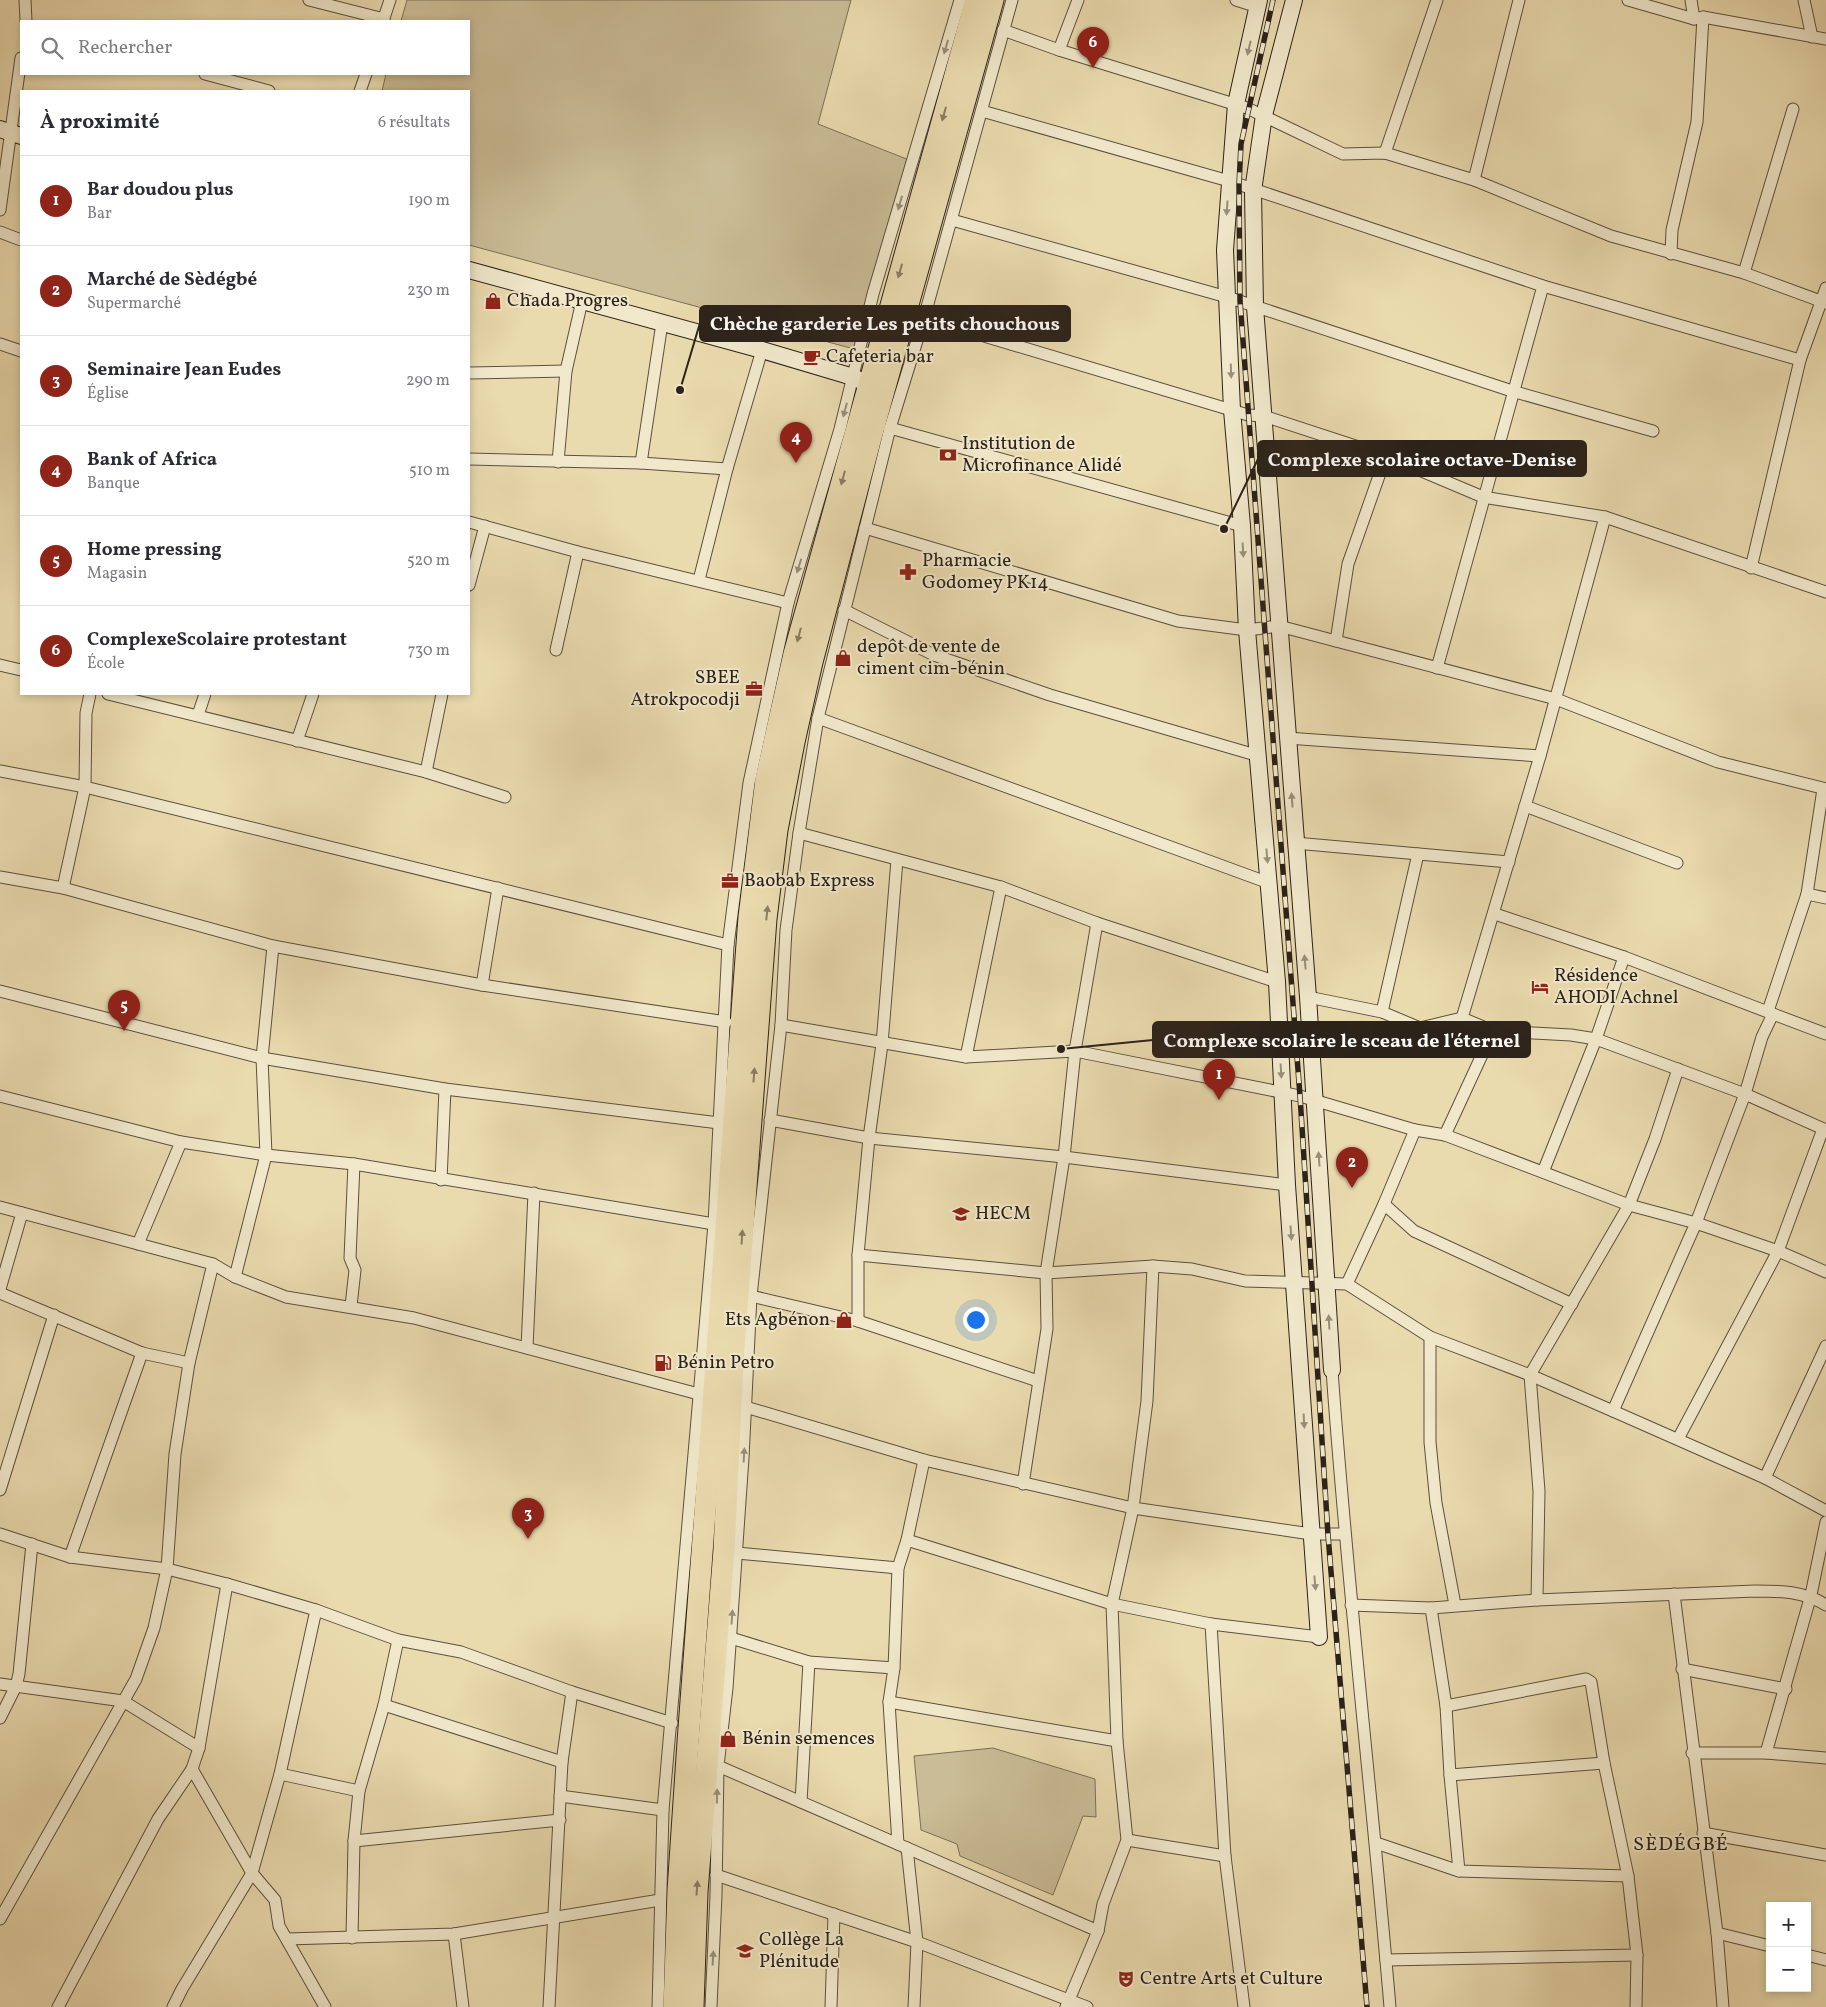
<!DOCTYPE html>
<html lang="fr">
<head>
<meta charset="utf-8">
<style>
  body { margin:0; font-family:Vollkorn,serif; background:#f2f2f3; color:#2b2b33 }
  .controls { position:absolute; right:15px; bottom:15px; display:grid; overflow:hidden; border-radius:0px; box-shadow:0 2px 8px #0003 }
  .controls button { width:45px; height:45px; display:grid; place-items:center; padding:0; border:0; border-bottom:1px solid #e1e1e2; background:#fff; color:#2b2b33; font:25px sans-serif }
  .you { position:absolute; left:975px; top:1319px; width:18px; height:18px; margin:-12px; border:4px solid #fff; border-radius:50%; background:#1a73e8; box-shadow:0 0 0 8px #1a73e833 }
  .badge { display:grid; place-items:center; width:32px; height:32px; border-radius:50%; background:#8f2418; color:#fff; font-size:16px; font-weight:700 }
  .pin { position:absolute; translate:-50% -41px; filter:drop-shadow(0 1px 2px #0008) }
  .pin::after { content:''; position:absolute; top:26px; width:18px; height:15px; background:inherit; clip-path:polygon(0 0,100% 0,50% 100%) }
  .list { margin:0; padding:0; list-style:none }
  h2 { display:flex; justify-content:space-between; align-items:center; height:65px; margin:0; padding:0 20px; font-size:21px }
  h2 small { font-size:16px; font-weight:400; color:#7c7c81 }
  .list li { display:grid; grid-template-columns:32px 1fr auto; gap:15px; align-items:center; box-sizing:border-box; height:90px; padding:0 20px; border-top:1px solid #e1e1e2 }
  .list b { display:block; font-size:19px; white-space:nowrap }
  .list p { margin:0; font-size:16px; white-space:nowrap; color:#7c7c81 }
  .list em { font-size:16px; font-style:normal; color:#7c7c81 }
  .icon { flex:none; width:28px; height:28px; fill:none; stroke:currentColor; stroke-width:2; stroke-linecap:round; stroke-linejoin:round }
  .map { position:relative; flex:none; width:1826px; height:2007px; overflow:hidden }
  .search { position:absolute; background:#fff; box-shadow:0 2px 8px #0003; left:20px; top:20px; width:450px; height:55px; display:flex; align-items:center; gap:12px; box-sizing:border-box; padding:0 18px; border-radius:0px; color:#7c7c81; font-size:19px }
  .panel { position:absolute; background:#fff; box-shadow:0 2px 8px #0003; left:20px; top:90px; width:450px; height:605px; border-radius:0px }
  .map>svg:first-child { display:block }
  .green { fill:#cabc96; stroke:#7a6f58 }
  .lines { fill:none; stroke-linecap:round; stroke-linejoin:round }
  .street-casing { stroke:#5b503f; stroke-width:13 }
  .secondary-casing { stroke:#2b221a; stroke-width:18 }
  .highway-casing { stroke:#2b221a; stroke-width:23 }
  .street { stroke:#f1e8cb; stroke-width:11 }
  .secondary { stroke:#f1e8cb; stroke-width:16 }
  .highway { stroke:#eadbaf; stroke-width:21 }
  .rail-casing { stroke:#2b221a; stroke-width:5.5 }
  .rail { stroke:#f1e8cb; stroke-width:4; stroke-dasharray:11; stroke-linecap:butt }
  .oneway { fill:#988f7b }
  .oneway2 { fill:#8a7e64 }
  .labels { text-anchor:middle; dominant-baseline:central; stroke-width:4; stroke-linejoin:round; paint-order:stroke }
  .poi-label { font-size:19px; fill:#2b221a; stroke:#f1e8cb; text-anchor:start }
  .neighbourhood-label { font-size:20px; letter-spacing:1px; fill:#2b221a; stroke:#f1e8cb }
  .leader { fill:none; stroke:#2b221a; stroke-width:2 }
  .callout-dot { fill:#2b221a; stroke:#f1e8cb; stroke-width:2 }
  .callout { fill:#2b221a; stroke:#2b221a; stroke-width:2 }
  .callout-label { font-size:20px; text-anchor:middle; font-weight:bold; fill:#fff }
</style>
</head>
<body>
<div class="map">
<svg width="1826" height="2007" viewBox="0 0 1826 2007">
  <rect width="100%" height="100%" fill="#eadbaf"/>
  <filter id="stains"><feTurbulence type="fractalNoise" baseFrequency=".004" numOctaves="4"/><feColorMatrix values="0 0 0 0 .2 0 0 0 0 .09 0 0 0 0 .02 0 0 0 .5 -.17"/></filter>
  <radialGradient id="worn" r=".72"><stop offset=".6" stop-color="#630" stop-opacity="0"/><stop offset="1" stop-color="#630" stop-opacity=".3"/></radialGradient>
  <g class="green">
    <polygon points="407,0 851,0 818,124 909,160 854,349 469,245 469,91 382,91 386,74 469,74 469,21 401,21"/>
    <polygon points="993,1748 1095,1779 1096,1817 1083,1816 1053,1895 960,1856 957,1844 921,1830 914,1756"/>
  </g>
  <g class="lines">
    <g class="street-casing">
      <g id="street">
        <polyline points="25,0 26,21"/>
        <polyline points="309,0 384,19"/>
        <polyline points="1236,0 1258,7"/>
        <polyline points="1628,0 1694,19 1703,17 1826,39"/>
        <polyline points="1691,0 1694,19"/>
        <polyline points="1804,0 1812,37"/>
        <polyline points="383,21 390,0"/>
        <polyline points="1003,30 1059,50 1247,108 1343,154 1385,153 1474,180 1611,236 1744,273 1826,303"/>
        <polyline points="1059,50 1078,0"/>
        <polyline points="205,74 269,91"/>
        <polyline points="360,91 366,74"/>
        <polyline points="982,111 1229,181 1543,286 1800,360"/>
        <polyline points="1385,153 1437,0"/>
        <polyline points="1474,180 1519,0"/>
        <polyline points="0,210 21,58"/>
        <polyline points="952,220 1227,297 1512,391 1653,431"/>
        <polyline points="0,232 21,240"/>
        <polyline points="1671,254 1672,230 1697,122 1703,17"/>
        <polyline points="1744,273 1793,109"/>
        <polyline points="924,318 1248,415 1264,416 1386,456 1483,497 1605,517 1826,592"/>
        <polyline points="0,344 21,351"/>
        <polyline points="469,373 566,371"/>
        <polyline points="890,428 1242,526"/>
        <polyline points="469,459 641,463 727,469"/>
        <polyline points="558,462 566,371 582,301"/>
        <polyline points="641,463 662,323"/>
        <polyline points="469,522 578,552 788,603"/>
        <polyline points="865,528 1178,621 1247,630 1279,626 1556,699 1718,762 1826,789"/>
        <polyline points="1751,568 1800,360 1826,288"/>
        <polyline points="699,580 727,469 762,350"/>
        <polyline points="469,585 485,526"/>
        <polyline points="844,610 934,655 1050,695 1259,756"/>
        <polyline points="1336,641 1348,564 1386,456"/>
        <polyline points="556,650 578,552"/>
        <polyline points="0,665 21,670"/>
        <polyline points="1437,668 1543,286"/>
        <polyline points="108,694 426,772 505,797"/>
        <polyline points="198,715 205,694"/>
        <polyline points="818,718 1269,883"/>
        <polyline points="1287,738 1540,756"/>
        <polyline points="297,741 313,694"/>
        <polyline points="0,771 85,787 728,945"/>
        <polyline points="426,772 442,694"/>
        <polyline points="1525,806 1677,863"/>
        <polyline points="799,833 1001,887 1097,923 1277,982"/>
        <polyline points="1295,843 1509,862"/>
        <polyline points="0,877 63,888 273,946 482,985 726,1022"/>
        <polyline points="63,888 85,787 86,713 90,694"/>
        <polyline points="1807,894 1826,898"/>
        <polyline points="1495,914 1624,957 1773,1014 1762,1037 1745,1094 1696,1223 1613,1411"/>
        <polyline points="482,985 498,888"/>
        <polyline points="0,991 262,1058 445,1089 719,1123"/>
        <polyline points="1308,997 1382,1012 1420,1028 1462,1018 1493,1031 1571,1035 1596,1039 1745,1094 1826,1130"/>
        <polyline points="1768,1011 1807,894 1823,789"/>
        <polyline points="1382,1012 1418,854"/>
        <polyline points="1773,1014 1826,1034"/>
        <polyline points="1462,1018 1540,756 1605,517"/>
        <polyline points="781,1025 966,1057 1075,1051 1300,1096 1415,1130 1445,1135 1629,1205 1696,1223 1778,1251 1826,1272"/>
        <polyline points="966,1057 1001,887"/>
        <polyline points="0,1096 181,1142 266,1155 354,1164 714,1224"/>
        <polyline points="770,1120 869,1138 1064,1157 1287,1185"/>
        <polyline points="1445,1135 1493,1031"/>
        <polyline points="1543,1172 1596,1039 1624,957"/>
        <polyline points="441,1180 445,1089"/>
        <polyline points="1384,1204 1414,1231 1572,1304"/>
        <polyline points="0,1207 213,1264 235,1277 286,1297 414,1318 706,1396"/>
        <polyline points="138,1244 181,1142"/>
        <polyline points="858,1255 1046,1273 1153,1266 1192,1269 1245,1281 1347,1284 1430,1337 1530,1375 1613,1411 1765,1478 1826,1511"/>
        <polyline points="235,1277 266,1155 262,1058 273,946"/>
        <polyline points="1347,1284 1384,1204 1415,1130"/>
        <polyline points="0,1289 22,1213"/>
        <polyline points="0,1293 142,1353 189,1363"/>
        <polyline points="751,1296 858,1321 1038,1381"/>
        <polyline points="351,1306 355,1270 350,1258 354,1164"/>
        <polyline points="858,1321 858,1255 869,1138 882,1044 897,860"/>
        <polyline points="1430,1337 1430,1442 1436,1503 1455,1605"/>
        <polyline points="527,1348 534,1193"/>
        <path d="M1332,1370C1347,1583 1372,1795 1390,2007"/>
        <polyline points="739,1405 924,1460 1133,1508 1311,1534 1344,1534"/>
        <polyline points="1678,1439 1778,1251 1823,1129"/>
        <polyline points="1765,1478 1826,1346"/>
        <polyline points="1023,1484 1047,1329 1046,1273 1064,1157 1075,1051 1097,923"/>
        <polyline points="0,1490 54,1315"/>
        <polyline points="0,1534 70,1557 167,1569 227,1584 316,1610 398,1640 461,1652 572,1692 672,1723"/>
        <polyline points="907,1540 1112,1604 1211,1624 1319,1637"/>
        <polyline points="737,1553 898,1568"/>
        <polyline points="70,1557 142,1353"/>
        <polyline points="1674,1594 1717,1933 1723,2007"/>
        <polyline points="1537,1600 1539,1491 1530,1375 1629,1205 1655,1139 1678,1069"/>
        <path d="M1351,1605L1431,1608L1537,1600L1755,1591C1781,1591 1803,1591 1826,1605"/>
        <polyline points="1431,1608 1446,1706 1450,1775 1459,1871"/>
        <polyline points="1211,1624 1225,1856 1244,2007"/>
        <polyline points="731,1638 809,1662 894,1668"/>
        <polyline points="1682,1669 1786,1689"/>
        <polyline points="0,1684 123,1701 199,1748"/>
        <polyline points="889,1702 1117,1741"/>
        <polyline points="384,1705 562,1762"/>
        <polyline points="1446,1706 1586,1679 1591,1682 1604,1763 1628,1876 1637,1955 1636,2007"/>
        <polyline points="0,1718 16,1686 19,1674 32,1544"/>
        <polyline points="1692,1753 1766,1753 1826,1758"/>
        <polyline points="1766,1753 1811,1595 1826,1522"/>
        <polyline points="718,1766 1098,1931"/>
        <polyline points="192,1769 252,1873 275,1900 279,1926 325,2007"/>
        <polyline points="280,1774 359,1791"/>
        <polyline points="1450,1775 1604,1763"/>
        <polyline points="560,1796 663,1810"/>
        <polyline points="801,1802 809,1662"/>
        <polyline points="1703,1833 1826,1855"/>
        <polyline points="1127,1840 1225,1856"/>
        <polyline points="354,1841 560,1820"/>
        <polyline points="1376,1843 1459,1871 1628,1876"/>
        <polyline points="898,1844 889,1702 894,1668 898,1568 907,1540 924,1460"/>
        <polyline points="907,1848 917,1942 914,2007"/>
        <polyline points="716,1875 917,1942 1087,2007"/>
        <polyline points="0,1919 136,1679 154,1628 167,1569 175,1454 189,1363 213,1264"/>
        <polyline points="1717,1933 1770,1946"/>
        <polyline points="454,1934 463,2007"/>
        <polyline points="352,1938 354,1841 359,1791 384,1705 398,1640"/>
        <polyline points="287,1939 454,1934 660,1900"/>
        <polyline points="1807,1955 1826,1960"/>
        <polyline points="1386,1960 1637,1955"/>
        <polyline points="58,2007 158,1819 192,1769 199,1748 227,1584"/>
        <polyline points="173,2007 182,1989 252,1873 280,1774 316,1610"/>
        <polyline points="549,2007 562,1762 572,1692"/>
        <polyline points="658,2007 663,1810 714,1224 728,945 749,783 788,603 840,429 873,294 960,0"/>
        <polyline points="711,2007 716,1895 718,1766 727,1688 743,1458 751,1296 781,1025 786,930 799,833 818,718 890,428 924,318 1012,0"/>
        <polyline points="831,2007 834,1914"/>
        <polyline points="1066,2007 1098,1931 1103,1904 1127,1840 1117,1741 1112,1604 1133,1508 1147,1401 1153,1266"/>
      </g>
    </g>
    <g class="secondary-casing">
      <g id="secondary">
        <polyline points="1259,0 1236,104 1225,250 1232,410 1242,526 1247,630 1277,982 1287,1185 1319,1637"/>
        <polyline points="1294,0 1264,115 1253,191 1255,307 1308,997 1332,1370"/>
        <polyline points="0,129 21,136"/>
        <polyline points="469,270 762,350 853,377 868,384"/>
      </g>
    </g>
    <g class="highway-casing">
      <g id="highway">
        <polyline points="674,2007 678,1891 688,1742 749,917 766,779 794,654 976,0"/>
        <polyline points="693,2007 697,1892 724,1550 733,1361 766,919 777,830 794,742 812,662 871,437 993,0"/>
      </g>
    </g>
    <use href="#street" class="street"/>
    <use href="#secondary" class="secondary"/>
    <use href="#highway" class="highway"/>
    <g class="rail-casing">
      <polyline id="rail" points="1273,0 1241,144 1239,185 1240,301 1300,1096 1328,1535 1367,2007"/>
    </g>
    <use href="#rail" class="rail"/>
  </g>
  <defs><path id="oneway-solid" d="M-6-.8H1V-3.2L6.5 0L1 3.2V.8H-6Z" transform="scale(1.25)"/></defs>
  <g class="oneway">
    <use href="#oneway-solid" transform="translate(946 47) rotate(106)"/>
    <use href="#oneway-solid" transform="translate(1249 48) rotate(103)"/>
    <use href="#oneway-solid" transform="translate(900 203) rotate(106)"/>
    <use href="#oneway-solid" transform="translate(1227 208) rotate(94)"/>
    <use href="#oneway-solid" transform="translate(1231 371) rotate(88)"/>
    <use href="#oneway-solid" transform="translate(845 410) rotate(105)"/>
    <use href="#oneway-solid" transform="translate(1243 550) rotate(87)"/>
    <use href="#oneway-solid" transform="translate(799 566) rotate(107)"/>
    <use href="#oneway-solid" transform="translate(1292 800) rotate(-94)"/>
    <use href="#oneway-solid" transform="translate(1267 856) rotate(85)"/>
    <use href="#oneway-solid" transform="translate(1305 962) rotate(-95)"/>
    <use href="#oneway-solid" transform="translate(1281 1071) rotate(87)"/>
    <use href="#oneway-solid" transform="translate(1319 1159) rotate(-94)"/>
    <use href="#oneway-solid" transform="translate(1291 1233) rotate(86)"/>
    <use href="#oneway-solid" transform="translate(1329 1322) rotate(-93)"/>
    <use href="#oneway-solid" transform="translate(1304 1421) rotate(87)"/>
    <use href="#oneway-solid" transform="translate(744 1455) rotate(-87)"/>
    <use href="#oneway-solid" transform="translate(1315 1583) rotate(85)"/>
    <use href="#oneway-solid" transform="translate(732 1617) rotate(-86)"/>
    <use href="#oneway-solid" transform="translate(717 1796) rotate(-89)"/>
    <use href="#oneway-solid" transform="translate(713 1958) rotate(-87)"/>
  </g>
  <g class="oneway2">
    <use href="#oneway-solid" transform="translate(944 114) rotate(106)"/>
    <use href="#oneway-solid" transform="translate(900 271) rotate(106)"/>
    <use href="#oneway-solid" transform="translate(843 478) rotate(105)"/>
    <use href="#oneway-solid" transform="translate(799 635) rotate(105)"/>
    <use href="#oneway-solid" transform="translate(767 913) rotate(-84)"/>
    <use href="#oneway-solid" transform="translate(754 1075) rotate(-86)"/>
    <use href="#oneway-solid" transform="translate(742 1237) rotate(-86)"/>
    <use href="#oneway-solid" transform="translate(697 1888) rotate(-86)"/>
  </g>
  <defs>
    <g id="shop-bare" transform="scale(1.35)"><path d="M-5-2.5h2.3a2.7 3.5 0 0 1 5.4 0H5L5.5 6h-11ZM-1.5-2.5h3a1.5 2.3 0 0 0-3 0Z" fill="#8f2418" stroke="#f1e8cb" stroke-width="2.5" paint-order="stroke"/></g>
    <g id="cafe-bare" transform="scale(1.35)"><path d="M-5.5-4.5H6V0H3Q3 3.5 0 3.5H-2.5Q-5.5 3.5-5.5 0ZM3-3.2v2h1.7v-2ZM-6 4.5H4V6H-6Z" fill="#8f2418" stroke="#f1e8cb" stroke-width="2.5" paint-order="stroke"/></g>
    <g id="bank-bare" transform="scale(1.35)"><path d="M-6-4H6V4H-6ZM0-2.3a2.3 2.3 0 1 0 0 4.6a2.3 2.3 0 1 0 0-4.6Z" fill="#8f2418" stroke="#f1e8cb" stroke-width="2.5" paint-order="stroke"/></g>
    <g id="pharmacy-bare" transform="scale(1.35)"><path d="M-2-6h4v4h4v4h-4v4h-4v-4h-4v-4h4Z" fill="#8f2418" stroke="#f1e8cb" stroke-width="2.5" paint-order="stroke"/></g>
    <g id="office-bare" transform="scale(1.35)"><path d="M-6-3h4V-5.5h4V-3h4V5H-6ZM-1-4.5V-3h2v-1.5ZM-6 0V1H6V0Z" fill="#8f2418" stroke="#f1e8cb" stroke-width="2.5" paint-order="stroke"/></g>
    <g id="hotel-bare" transform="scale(1.35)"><path d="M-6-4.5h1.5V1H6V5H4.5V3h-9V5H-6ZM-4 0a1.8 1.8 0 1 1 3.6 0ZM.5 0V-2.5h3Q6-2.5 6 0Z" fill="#8f2418" stroke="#f1e8cb" stroke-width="2.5" paint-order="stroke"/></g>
    <g id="university-bare" transform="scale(1.35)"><path d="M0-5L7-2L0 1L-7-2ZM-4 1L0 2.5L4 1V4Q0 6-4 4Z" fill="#8f2418" stroke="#f1e8cb" stroke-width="2.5" paint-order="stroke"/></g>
    <g id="fuel-bare" transform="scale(1.35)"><path d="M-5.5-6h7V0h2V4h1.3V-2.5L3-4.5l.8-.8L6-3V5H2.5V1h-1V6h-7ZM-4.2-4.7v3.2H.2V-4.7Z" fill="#8f2418" stroke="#f1e8cb" stroke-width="2.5" paint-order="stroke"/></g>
    <g id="theatre-bare" transform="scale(1.35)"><path d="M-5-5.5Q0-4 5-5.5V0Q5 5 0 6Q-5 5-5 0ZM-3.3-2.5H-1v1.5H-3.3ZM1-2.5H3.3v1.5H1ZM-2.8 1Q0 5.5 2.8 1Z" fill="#8f2418" stroke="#f1e8cb" stroke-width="2.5" paint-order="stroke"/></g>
  </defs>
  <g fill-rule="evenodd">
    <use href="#shop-bare" x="493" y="301"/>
    <use href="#cafe-bare" x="812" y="357"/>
    <use href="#bank-bare" x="948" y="455"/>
    <use href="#pharmacy-bare" x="908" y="572"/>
    <use href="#shop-bare" x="843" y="658"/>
    <use href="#office-bare" x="754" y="689"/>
    <use href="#office-bare" x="730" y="881"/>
    <use href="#hotel-bare" x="1540" y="987"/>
    <use href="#university-bare" x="961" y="1214"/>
    <use href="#shop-bare" x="844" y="1320"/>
    <use href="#fuel-bare" x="663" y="1363"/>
    <use href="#shop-bare" x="728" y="1739"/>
    <use href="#university-bare" x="745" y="1951"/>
    <use href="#theatre-bare" x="1126" y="1979"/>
  </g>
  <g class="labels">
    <g class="poi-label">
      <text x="507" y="301">Chada Progres</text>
      <text x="826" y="357">Cafeteria bar</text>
      <text x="962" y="444">Institution de<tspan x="962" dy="22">Microfinance Alidé</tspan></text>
      <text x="922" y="561">Pharmacie<tspan x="922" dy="22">Godomey PK14</tspan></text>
      <text x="857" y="647">depôt de vente de<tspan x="857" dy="22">ciment cim-bénin</tspan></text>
      <text x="740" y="678" text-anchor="end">SBEE<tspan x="740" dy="22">Atrokpocodji</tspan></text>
      <text x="744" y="881">Baobab Express</text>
      <text x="1554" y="976">Résidence<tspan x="1554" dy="22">AHODI Achnel</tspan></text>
      <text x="975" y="1214">HECM</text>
      <text x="830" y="1320" text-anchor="end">Ets Agbénon</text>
      <text x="677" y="1363">Bénin Petro</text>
      <text x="742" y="1739">Bénin semences</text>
      <text x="759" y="1940">Collège La<tspan x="759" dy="22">Plénitude</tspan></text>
      <text x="1140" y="1979">Centre Arts et Culture</text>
    </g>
    <g class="neighbourhood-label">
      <text x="1681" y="1845">SÈDÉGBÉ</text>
    </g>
  </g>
  <path class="leader" d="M680 390L700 323M1224 529L1258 459M1061 1049L1153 1040"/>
  <g class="callout-dot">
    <circle cx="680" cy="390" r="5"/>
    <circle cx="1224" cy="529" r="5"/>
    <circle cx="1061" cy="1049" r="5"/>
  </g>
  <g class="callout">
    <rect x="700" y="306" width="370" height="35" rx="5"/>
    <rect x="1258" y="441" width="328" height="35" rx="5"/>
    <rect x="1153" y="1022" width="377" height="35" rx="5"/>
  </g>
  <g class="callout-label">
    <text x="885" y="330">Chèche garderie Les petits chouchous</text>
    <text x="1422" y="466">Complexe scolaire octave-Denise</text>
    <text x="1342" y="1047">Complexe scolaire le sceau de l'éternel</text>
  </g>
  <rect width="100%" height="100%" filter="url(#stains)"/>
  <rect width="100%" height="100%" fill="url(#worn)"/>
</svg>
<div class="controls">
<button>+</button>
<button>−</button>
</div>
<div class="you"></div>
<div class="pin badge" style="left:1219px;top:1100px">1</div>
<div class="pin badge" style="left:1352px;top:1188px">2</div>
<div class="pin badge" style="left:528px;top:1539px">3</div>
<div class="pin badge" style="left:796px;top:463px">4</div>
<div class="pin badge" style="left:124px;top:1031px">5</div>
<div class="pin badge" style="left:1093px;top:68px">6</div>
<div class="search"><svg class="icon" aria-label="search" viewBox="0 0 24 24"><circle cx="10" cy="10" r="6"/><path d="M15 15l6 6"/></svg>Rechercher</div>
<section class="panel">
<h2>À proximité<small>6 résultats</small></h2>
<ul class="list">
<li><span class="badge">1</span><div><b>Bar doudou plus</b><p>Bar</p></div><em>190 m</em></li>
<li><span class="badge">2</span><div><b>Marché de Sèdégbé</b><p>Supermarché</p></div><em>230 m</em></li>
<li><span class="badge">3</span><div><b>Seminaire Jean Eudes</b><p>Église</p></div><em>290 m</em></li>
<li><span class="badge">4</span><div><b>Bank of Africa</b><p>Banque</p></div><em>510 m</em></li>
<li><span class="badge">5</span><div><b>Home pressing</b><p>Magasin</p></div><em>520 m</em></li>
<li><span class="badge">6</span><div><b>ComplexeScolaire protestant</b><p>École</p></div><em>730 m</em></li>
</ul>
</section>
</div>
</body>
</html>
